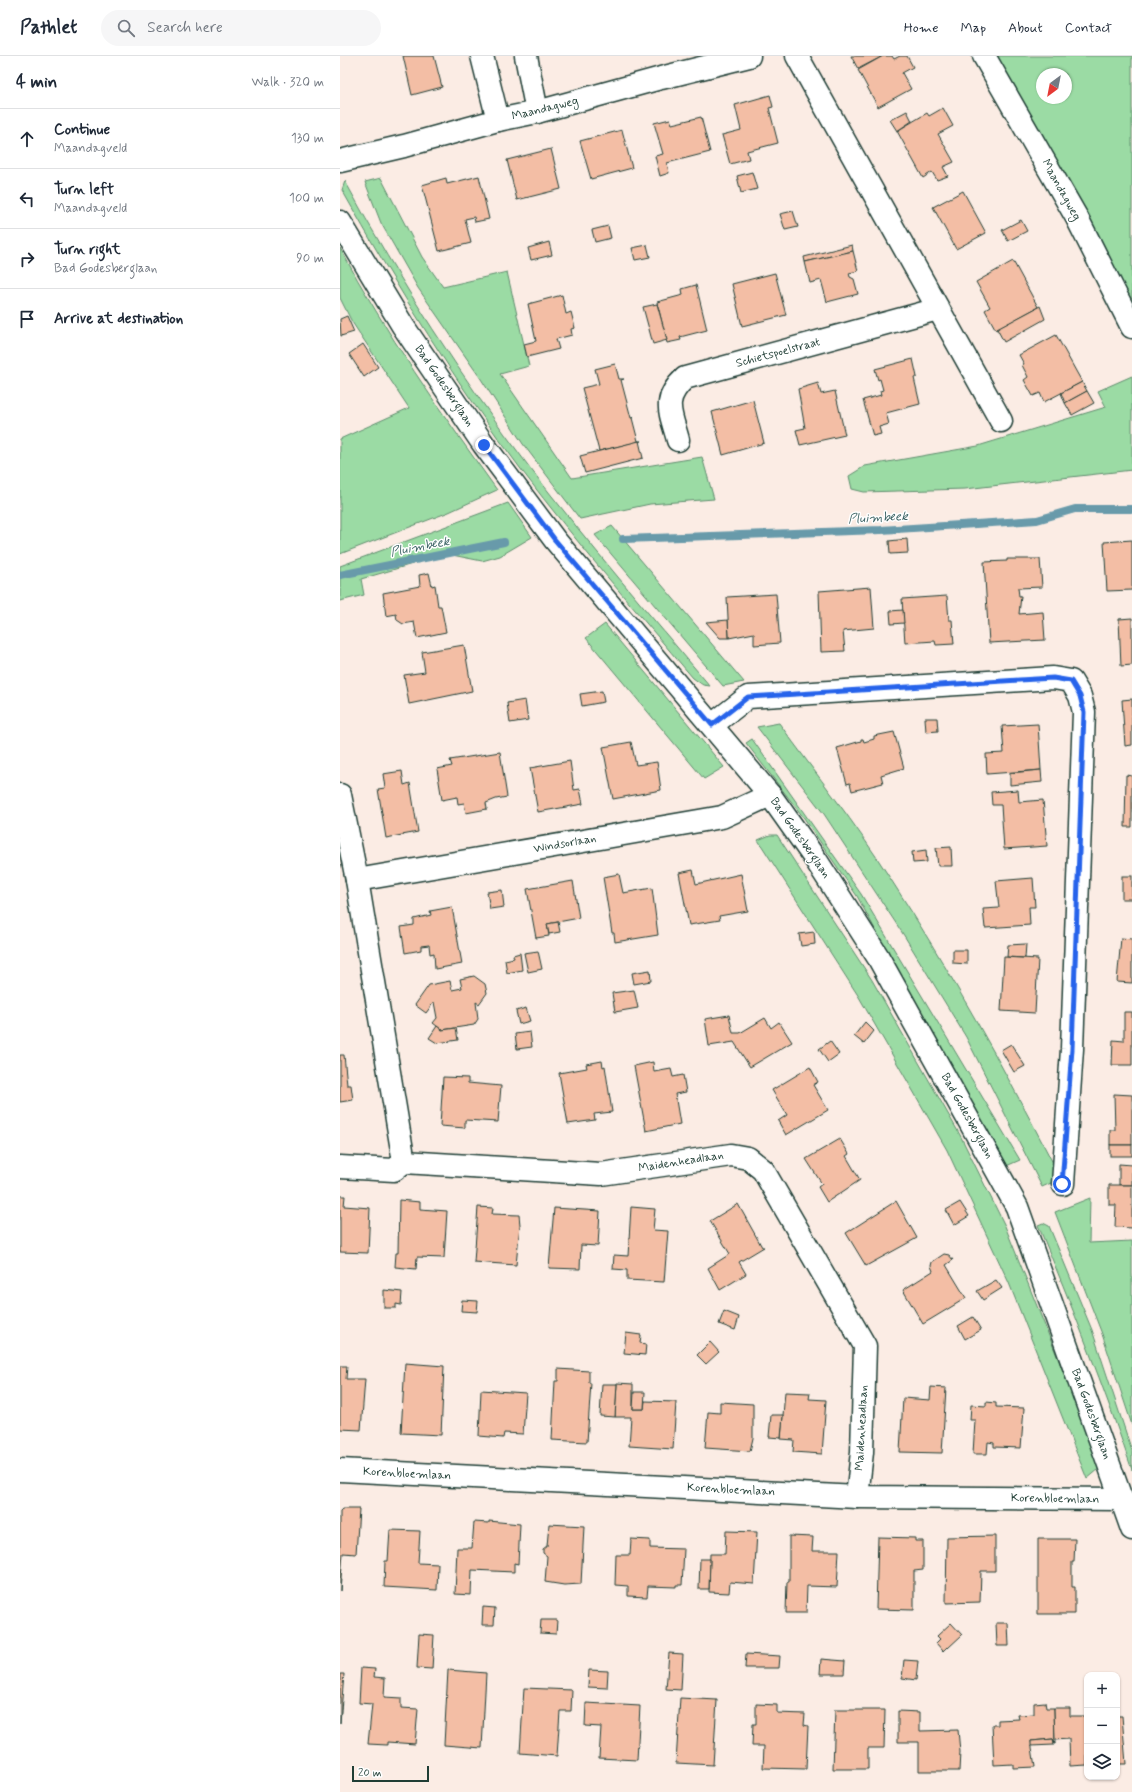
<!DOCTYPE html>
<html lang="en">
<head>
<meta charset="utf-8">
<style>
  body { margin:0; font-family:Mynerve,sans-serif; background:#f6f6f7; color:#1f2937 }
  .controls { position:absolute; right:12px; bottom:12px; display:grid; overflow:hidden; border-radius:8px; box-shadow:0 1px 3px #0004 }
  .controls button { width:36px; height:36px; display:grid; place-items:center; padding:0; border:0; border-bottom:1px solid #e0e1e3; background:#fff; color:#1f2937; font:20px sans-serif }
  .compass { position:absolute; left:696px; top:12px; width:36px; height:36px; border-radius:50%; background:#fff; box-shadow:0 1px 3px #0004; rotate:212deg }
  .scale { position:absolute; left:12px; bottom:10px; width:77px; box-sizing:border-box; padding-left:4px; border:2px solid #1f3d34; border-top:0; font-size:11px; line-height:14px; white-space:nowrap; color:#1f3d34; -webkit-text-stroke:3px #fff; paint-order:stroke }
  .stop { position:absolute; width:12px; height:12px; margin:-9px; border:3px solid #2563eb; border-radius:50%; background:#fff }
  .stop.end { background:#2563eb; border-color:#fff; box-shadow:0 1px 4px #0008 }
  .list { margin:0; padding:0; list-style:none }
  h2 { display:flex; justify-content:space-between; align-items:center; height:52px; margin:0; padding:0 16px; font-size:17px }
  h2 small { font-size:13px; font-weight:400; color:#747a83 }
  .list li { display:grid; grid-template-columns:26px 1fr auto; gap:12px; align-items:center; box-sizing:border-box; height:60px; padding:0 16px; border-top:1px solid #e0e1e3 }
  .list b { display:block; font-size:15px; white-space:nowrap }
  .list p { margin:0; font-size:13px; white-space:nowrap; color:#747a83 }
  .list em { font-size:13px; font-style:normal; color:#747a83 }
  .icon { flex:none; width:22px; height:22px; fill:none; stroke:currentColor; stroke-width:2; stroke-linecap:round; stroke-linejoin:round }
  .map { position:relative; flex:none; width:792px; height:1736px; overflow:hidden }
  header { display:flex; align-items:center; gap:24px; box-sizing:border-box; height:56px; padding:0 20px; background:#fff; border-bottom:1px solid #e0e1e3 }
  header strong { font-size:19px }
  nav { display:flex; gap:22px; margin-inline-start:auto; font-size:14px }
  .search { width:280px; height:36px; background:#f6f6f7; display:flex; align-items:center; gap:10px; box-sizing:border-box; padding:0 14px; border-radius:22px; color:#747a83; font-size:15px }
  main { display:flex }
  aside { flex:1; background:#fff }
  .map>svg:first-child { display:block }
  .green { fill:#9bdba4; stroke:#5d8c6c; fill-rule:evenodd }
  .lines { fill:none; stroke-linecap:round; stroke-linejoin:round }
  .stream { stroke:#679aaa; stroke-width:8 }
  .building { fill:#f3bea5; stroke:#1f3d34 }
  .minor-casing { stroke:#1f3d34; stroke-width:25 }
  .minor { stroke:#fff; stroke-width:22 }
  .route { stroke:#2563eb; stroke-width:5 }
  .labels { text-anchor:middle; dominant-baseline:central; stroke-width:3; stroke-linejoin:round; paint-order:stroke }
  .street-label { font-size:12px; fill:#1f3d34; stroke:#fff }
  .water-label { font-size:13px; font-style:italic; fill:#3d6465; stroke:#fff }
</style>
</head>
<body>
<header>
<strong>Pathlet</strong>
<div class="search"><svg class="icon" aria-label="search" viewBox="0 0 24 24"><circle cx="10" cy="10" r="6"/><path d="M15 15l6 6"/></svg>Search here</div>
<nav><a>Home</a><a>Map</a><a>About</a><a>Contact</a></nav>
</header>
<main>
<aside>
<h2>4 min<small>Walk · 320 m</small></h2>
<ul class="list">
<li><svg class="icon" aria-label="ahead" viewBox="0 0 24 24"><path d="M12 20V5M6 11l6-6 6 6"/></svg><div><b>Continue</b><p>Maandagveld</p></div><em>130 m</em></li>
<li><svg class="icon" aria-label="left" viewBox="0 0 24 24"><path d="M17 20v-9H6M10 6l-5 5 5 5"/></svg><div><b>Turn left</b><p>Maandagveld</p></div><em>100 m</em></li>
<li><svg class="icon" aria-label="right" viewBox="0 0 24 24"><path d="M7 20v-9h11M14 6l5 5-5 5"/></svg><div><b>Turn right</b><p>Bad Godesberglaan</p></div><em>90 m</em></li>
<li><svg class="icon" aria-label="arrive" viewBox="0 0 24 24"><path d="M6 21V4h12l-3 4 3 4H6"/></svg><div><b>Arrive at destination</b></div></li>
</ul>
</aside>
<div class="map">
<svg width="792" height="1736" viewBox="0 0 792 1736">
  <rect width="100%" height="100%" fill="#fbece4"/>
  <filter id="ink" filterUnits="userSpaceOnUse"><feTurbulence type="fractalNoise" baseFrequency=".025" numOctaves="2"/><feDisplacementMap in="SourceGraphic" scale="8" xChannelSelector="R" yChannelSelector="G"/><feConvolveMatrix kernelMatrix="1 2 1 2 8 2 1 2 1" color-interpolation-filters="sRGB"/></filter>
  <g filter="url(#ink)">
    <g class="green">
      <path d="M649,0H792V258ZM702,18H726V42H702Z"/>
      <polygon points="41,122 82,201 103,231 167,216 189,310 160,318 232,422 362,401 374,443 310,448 240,463 183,388 141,323 78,232 41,167 25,126"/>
      <path d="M5,125C59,225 122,322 190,412C248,487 309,558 370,630L363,629L353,622C295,554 237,487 183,416C116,327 57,232 2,134Z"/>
      <path d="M0,192C46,278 100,355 157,434L109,456L0,498V383L69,352L12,266L0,242Z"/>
      <polygon points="792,320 792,414 625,433 524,436 512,433 509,420 525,410 638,390 766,351 758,335"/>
      <polygon points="168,447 192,481 160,500 142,505 107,498 21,523 24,539 0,545 0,510"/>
      <polygon points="272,470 404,626 383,630 255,479"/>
      <polygon points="265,568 384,711 364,723 246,582"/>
      <path d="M439,667C476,718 516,768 550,822C610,914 663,1011 714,1109L717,1120L711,1127L702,1131L626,981L565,881L484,758L417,671Z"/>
      <polygon points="412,683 521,838 680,1104 664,1111 517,840 464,762 406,687"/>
      <polygon points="430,779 437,779 532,924 620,1079 665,1170 757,1400 759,1413 747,1423 669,1227 607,1094 519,941 418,784"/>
      <polygon points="750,1142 749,1187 792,1185 792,1369 762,1278 715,1156"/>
      <path d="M703,1167L709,1170L752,1274L792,1395V1414C764,1331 732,1250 698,1169Z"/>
    </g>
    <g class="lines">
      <g class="stream">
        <polyline points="283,483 541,474 697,464 735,453 792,453"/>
        <polyline points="0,519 164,486"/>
      </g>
    </g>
    <g class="building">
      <polygon points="63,0 94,0 102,31 72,39"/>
      <polygon points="511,0 543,0 518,13"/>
      <polygon points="543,0 552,0 554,3 560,0 567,0 573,11 562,17 571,33 538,51 518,14"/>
      <polygon points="430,39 433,51 429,52 438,87 407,95 409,103 390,108 382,79 401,74 395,49"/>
      <polygon points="603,52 613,70 598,78 614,106 603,111 608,120 597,124 592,116 583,122 557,75 587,57 589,60"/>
      <polygon points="567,55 572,65 557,75 550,64"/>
      <polygon points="361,61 370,96 327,107 329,117 320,120 315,100 323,98 314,67 330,63 332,68"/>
      <polygon points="282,74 292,112 251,123 240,85"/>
      <polygon points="211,93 221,133 177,144 167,104"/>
      <polygon points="412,116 417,133 401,137 397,120"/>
      <polygon points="139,120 149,163 135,166 134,161 125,163 131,187 99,195 82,129 106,122 107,128"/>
      <polygon points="623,135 646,177 616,193 593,151"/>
      <polygon points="453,155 458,171 445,174 440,158"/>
      <polygon points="681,164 687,175 668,185 662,174"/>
      <polygon points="268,170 271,182 255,186 252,174"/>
      <polygon points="209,186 212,199 191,204 188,192"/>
      <polygon points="307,189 310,201 295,204 292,192"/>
      <polygon points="512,189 513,195 465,206 464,201"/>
      <polygon points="513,195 518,215 509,217 510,221 514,223 518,238 487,246 481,224 470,227 465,206"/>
      <polygon points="673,205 698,251 656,274 645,254 650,251 636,226"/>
      <polygon points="435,217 446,259 402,270 392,228"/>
      <polygon points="356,229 367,274 340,281 341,284 327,287 317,246 343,239 342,233"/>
      <polygon points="222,239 226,258 231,256 235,272 231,273 232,279 216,283 219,293 187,301 184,288 196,285 188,248"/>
      <polygon points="317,248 327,284 313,288 303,251"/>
      <polygon points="700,250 705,263 664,286 657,273"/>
      <polygon points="7,260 14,276 1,280 0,263"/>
      <polygon points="716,279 742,326 704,346 700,337 693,340 684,324 688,321 682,309 684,308 679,299"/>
      <polygon points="23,288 38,311 24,321 9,298"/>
      <polygon points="573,303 577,321 574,322 580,348 546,357 549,368 539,371 541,378 533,380 523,344 541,339 540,335 543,334 540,323 538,324 535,313"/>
      <polygon points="275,308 279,323 284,323 281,324 291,362 294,361 292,362 298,385 301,385 259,395 242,332 259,328 255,313"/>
      <polygon points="742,326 747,335 725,347 721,337"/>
      <polygon points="478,327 481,338 495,335 505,379 460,389 456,374 465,372 458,333"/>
      <polygon points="747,335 754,347 732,359 725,347"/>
      <polygon points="413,344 424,387 383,399 372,356"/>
      <polygon points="299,385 303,402 245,417 240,400"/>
      <polygon points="567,483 568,497 550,498 549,485"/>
      <polygon points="792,484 792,534 767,535 764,486"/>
      <polygon points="667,503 700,503 702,531 678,532 679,540 681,540 679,558 703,556 705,584 649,587 644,506 667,505"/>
      <polygon points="89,517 92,530 95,529 98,550 101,550 106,576 77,582 74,566 63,568 57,564 56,558 46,560 43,537 80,530 79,519"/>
      <polygon points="531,531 534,572 503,575 505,595 481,596 479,535"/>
      <polygon points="436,538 440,587 414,589 414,577 389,582 387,541"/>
      <polygon points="607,540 609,564 612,564 614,588 596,589 595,585 565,587 562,543"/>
      <polygon points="563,554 564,567 551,568 550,555"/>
      <polygon points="792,562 792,609 781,610 779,563"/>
      <polygon points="388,564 389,582 380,582 366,566"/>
      <polygon points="124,589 132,635 69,648 64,619 85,616 82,596"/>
      <polygon points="262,635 264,646 242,650 240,638"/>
      <polygon points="792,643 792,689 785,690 782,644"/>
      <polygon points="185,644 188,664 170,667 167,647"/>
      <polygon points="585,662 597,662 598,675 586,676"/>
      <polygon points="698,668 701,714 647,718 646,698 664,697 662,670"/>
      <polygon points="554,676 564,712 541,719 543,727 512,735 510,727 507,728 497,692 521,685 521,683 523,683 524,686 534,683 534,680"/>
      <polygon points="291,686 296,709 317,706 321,734 273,743 263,691"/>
      <polygon points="160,696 167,741 156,743 146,747 147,753 126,757 124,747 118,748 117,741 102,744 97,713 112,710 110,704"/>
      <polygon points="230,705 234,734 240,733 243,748 198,756 190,712"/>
      <polygon points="701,714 702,726 670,729 670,717"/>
      <polygon points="62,715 64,729 70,727 78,776 46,782 38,733 45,732 43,718"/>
      <polygon points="786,719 792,720 792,771 785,771"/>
      <polygon points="678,734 679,746 703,744 707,790 664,793 661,749 652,749 651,736"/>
      <polygon points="611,791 612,810 598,810 596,792"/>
      <polygon points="586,794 587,806 573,807 572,796"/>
      <polygon points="353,814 356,828 401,818 408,855 379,860 380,864 349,869 339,817"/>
      <polygon points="279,818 283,837 312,832 318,879 275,886 274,877 272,877 263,821"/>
      <rect x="782" y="820" width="10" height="23"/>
      <polygon points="693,822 695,851 689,851 690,869 645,872 643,853 659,852 656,825"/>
      <polygon points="233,825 239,862 207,868 209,880 196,882 187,833"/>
      <polygon points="162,834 164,851 150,853 147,836"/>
      <polygon points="112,851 122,908 95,913 94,897 90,898 89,889 81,890 81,894 65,897 61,871 74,869 74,863 91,859 90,855"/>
      <polygon points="218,866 220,876 209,878 207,868"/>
      <polygon points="474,876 475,888 461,890 459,878"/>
      <polygon points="781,882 792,883 792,927 777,926"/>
      <polygon points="686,888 685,902 667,901 668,889"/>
      <polygon points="613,894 627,894 627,908 613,907"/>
      <polygon points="198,895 202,913 188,916 184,897"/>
      <polygon points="180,897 182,914 167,917 165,904 174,902 173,899"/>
      <polygon points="664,901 698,903 695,957 661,955"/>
      <polygon points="310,914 311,925 294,928 292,917"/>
      <polygon points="134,920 145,928 147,937 139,948 136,946 138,963 134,969 102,974 93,967 97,962 94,946 86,957 75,949 89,929 110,925 112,934 122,932 120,923"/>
      <polygon points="294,934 298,952 275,956 272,937"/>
      <polygon points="186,952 190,965 179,968 176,955"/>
      <polygon points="784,956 792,956 792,1009 772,1009 773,984 784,985"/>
      <polygon points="389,959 393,977 400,977 425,962 431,972 439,966 452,986 410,1011 394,986 369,990 365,963"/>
      <polygon points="525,966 534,975 524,988 514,980"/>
      <polygon points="97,970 102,974 116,972 118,984 97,987 89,982"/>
      <polygon points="190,976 192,991 177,993 175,978"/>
      <polygon points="490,985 499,998 488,1006 479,993"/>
      <polygon points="671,988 685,1010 674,1016 661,994"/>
      <polygon points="0,999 4,999 7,1029 11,1029 13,1044 0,1046"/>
      <polygon points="262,1005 263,1011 265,1010 272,1056 254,1058 255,1064 228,1068 219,1017 247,1012 246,1008"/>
      <polygon points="313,1006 314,1016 331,1013 333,1021 343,1019 346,1036 335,1038 340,1068 306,1075 294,1010"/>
      <polygon points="470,1011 478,1026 473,1029 488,1054 446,1079 438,1065 447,1059 432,1034"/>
      <polygon points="103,1021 128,1022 128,1027 161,1030 158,1066 125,1064 125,1072 100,1070"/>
      <polygon points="774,1038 792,1039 792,1089 770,1089 770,1074 775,1074"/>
      <polygon points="500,1083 509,1098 506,1100 520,1124 487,1146 478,1131 482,1128 466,1103"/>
      <rect x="770" y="1089" width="22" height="11"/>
      <polygon points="779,1108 792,1109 792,1129 779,1129"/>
      <polygon points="769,1129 792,1129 792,1172 775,1171 776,1149 769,1149"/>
      <polygon points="0,1140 5,1140 4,1150 30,1152 28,1197 0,1196"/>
      <polygon points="59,1144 80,1146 80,1153 107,1155 104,1202 77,1201 76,1213 55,1211 56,1197 58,1197"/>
      <polygon points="556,1145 577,1182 526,1210 506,1177"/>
      <polygon points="620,1146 629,1160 614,1169 606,1154"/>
      <polygon points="398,1148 422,1191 424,1191 399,1206 406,1218 380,1234 368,1212 390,1198 370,1165"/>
      <polygon points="138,1151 153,1152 152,1158 179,1159 180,1169 176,1209 134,1206"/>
      <polygon points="291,1151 315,1153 313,1174 328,1175 324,1226 287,1224 287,1214 273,1213 274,1199 288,1200"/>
      <polygon points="214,1152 260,1155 258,1190 241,1189 240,1213 209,1212"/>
      <polygon points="604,1198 609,1199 613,1204 606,1209 626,1242 583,1268 563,1234 593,1215 591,1210 592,1206"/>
      <polygon points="656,1224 662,1232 643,1244 637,1235"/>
      <polygon points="44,1234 62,1236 61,1249 56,1248 56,1252 44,1252"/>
      <polygon points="122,1244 138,1245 137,1256 121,1255"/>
      <polygon points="384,1255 399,1261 395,1274 379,1268"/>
      <polygon points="633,1261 641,1274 625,1283 618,1270"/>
      <polygon points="286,1277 301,1279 300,1287 306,1288 305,1299 284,1297"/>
      <polygon points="370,1286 379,1296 366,1308 357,1299"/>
      <polygon points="65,1307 104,1310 101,1379 61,1377"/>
      <polygon points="0,1310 7,1310 6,1323 25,1323 21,1374 0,1373"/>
      <polygon points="218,1313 249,1315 249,1327 251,1327 247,1386 212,1384 215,1325 218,1325"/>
      <polygon points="277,1327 293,1328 293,1353 304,1353 305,1345 336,1346 333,1393 289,1390 291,1361 275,1361"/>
      <polygon points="262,1328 277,1328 275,1361 260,1360"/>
      <polygon points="591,1331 606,1332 602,1397 560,1396 563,1342 590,1344"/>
      <polygon points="141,1334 186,1337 183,1378 164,1377 163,1382 139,1380"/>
      <polygon points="294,1336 305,1336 304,1353 293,1353"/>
      <polygon points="445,1336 470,1337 469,1343 486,1344 482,1398 453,1396 454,1384 441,1383"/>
      <polygon points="380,1346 413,1348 413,1382 410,1395 365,1392 368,1356 380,1357"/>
      <polygon points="646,1346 656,1347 656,1351 684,1352 681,1392 654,1391 654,1387 648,1386 647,1398 633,1398 635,1364 630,1364 631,1349 646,1350"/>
      <polygon points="431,1359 443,1359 441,1382 429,1381"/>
      <polygon points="2,1453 19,1453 16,1498 3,1497 0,1535 0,1455"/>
      <polygon points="149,1465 180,1468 178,1508 174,1507 174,1516 132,1514 131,1539 115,1538 117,1492 132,1492 134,1466 149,1467"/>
      <polygon points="209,1468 244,1470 241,1528 224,1529 205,1526 207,1500 203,1497 203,1493 207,1490"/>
      <polygon points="50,1474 80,1475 78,1507 98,1508 97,1534 44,1531 45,1505 48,1505"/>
      <polygon points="386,1475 417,1476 414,1528 390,1526 389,1537 369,1536 370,1498 385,1498"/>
      <polygon points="449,1480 473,1481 472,1495 499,1495 497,1531 467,1530 466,1557 446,1557 447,1526 449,1526"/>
      <polygon points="655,1480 655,1515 641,1515 640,1546 606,1547 607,1481"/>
      <polygon points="538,1481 575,1482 575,1485 583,1485 583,1514 574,1515 574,1554 536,1553"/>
      <polygon points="291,1483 310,1484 310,1492 344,1493 342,1529 336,1529 336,1531 308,1530 307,1541 288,1540 288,1530 275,1529 276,1499 290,1499"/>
      <polygon points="698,1483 735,1483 734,1506 732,1506 732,1531 735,1531 735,1558 698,1558"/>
      <polygon points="360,1503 370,1503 369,1533 359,1533"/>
      <polygon points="143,1551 155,1552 154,1569 142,1569"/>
      <polygon points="201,1564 217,1564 216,1578 200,1577"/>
      <polygon points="611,1567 622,1579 608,1592 607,1591 603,1595 596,1587 600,1583 597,1580"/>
      <polygon points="656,1567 668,1567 669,1590 657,1590"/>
      <polygon points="79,1578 94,1579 92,1613 77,1612"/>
      <polygon points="329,1597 343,1598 341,1634 326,1633"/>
      <polygon points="406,1598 440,1600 439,1612 405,1612"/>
      <polygon points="481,1603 505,1605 504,1618 480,1618"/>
      <polygon points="564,1604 578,1605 576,1624 562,1622"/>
      <polygon points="21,1612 35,1613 34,1621 45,1622 44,1641 61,1642 61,1652 78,1653 75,1688 47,1686 47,1689 28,1688 32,1648 19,1647"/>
      <polygon points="108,1614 146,1617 142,1692 104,1689"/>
      <polygon points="249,1614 268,1615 267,1632 248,1631"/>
      <polygon points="0,1618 4,1618 0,1668"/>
      <polygon points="184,1632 232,1634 231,1655 220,1655 217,1700 180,1697"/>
      <polygon points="340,1642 377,1644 373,1709 336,1707"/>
      <polygon points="705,1646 706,1652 714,1652 715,1688 713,1683 691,1685 695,1711 673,1712 673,1708 654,1709 652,1669 658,1669 658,1664 679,1663 678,1659 694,1658 694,1647"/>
      <polygon points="246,1647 300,1650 297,1704 259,1702 261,1671 245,1670"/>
      <polygon points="416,1648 437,1649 437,1657 465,1658 464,1669 468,1670 466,1713 423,1712 424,1690 412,1690 413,1668 416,1668"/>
      <polygon points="714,1652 730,1652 730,1660 747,1660 747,1709 730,1710 729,1683 715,1684"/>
      <polygon points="495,1654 545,1654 544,1692 528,1692 528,1713 493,1713"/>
      <polygon points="558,1655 580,1656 580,1675 618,1674 620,1696 619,1715 579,1715 579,1686 558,1686"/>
      <polygon points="777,1660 782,1660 786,1708 777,1708"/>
      <polygon points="713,1683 714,1689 691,1690 691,1685"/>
    </g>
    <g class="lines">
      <g class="minor-casing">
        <g id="minor">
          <polyline points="142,0 158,64"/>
          <polyline points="186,0 197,56"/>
          <polyline points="457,0 661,365"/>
          <polyline points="644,0 737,162 792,271"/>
          <polyline points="0,105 64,90 158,64 197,56 321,22 409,0"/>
          <polyline points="0,166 63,270 144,389 215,484 430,739 476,804 538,901 677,1151 792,1473"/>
          <path d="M338,384C331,357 321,344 345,322L598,253"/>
          <polyline points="372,669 408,641 713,622 731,625 740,640 744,656 732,993 723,1128"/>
          <polyline points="0,739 17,824"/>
          <polyline points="64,1106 17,824 382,761 430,739"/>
          <polyline points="0,1111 54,1114 64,1106 261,1118 391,1099 408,1102 423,1114 525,1290 522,1396 517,1441"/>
          <polyline points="0,1414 517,1441 782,1443"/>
        </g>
      </g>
      <use href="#minor" class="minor"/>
    </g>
  </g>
  <g class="lines" filter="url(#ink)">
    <polyline class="route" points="144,389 215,484 372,669 408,641 713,622 731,625 740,640 744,656 732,993 722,1128"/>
  </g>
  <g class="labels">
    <g class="street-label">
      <text transform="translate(205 53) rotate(-14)">Maandagweg</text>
      <text transform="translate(721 134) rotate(61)">Maandagweg</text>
      <text transform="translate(438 297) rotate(-15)">Schietspoelstraat</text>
      <text transform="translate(104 330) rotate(56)">Bad Godesberglaan</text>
      <text transform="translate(460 782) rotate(55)">Bad Godesberglaan</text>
      <text transform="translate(225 788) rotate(-10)">Windsorlaan</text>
      <text transform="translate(627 1060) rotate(61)">Bad Godesberglaan</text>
      <text transform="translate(341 1106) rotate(-9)">Maidenheadlaan</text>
      <text transform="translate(751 1358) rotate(70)">Bad Godesberglaan</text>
      <text transform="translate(522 1372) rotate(-87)">Maidenheadlaan</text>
      <text transform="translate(67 1418) rotate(3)">Korenbloemlaan</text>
      <text transform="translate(391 1434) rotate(3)">Korenbloemlaan</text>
      <text transform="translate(715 1443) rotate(1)">Korenbloemlaan</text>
    </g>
    <g class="water-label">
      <text transform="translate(538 462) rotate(-3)">Pluimbeek</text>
      <text transform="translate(80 491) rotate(-11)">Pluimbeek</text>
    </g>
  </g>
</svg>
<div class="controls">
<button>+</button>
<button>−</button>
<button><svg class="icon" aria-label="layers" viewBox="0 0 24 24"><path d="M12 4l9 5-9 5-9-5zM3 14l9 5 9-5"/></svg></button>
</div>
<svg class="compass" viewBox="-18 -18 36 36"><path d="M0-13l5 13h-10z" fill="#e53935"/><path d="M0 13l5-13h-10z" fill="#747a83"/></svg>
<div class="scale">20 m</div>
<div class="stop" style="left:722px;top:1128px"></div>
<div class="stop end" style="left:144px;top:389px"></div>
</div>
</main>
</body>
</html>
